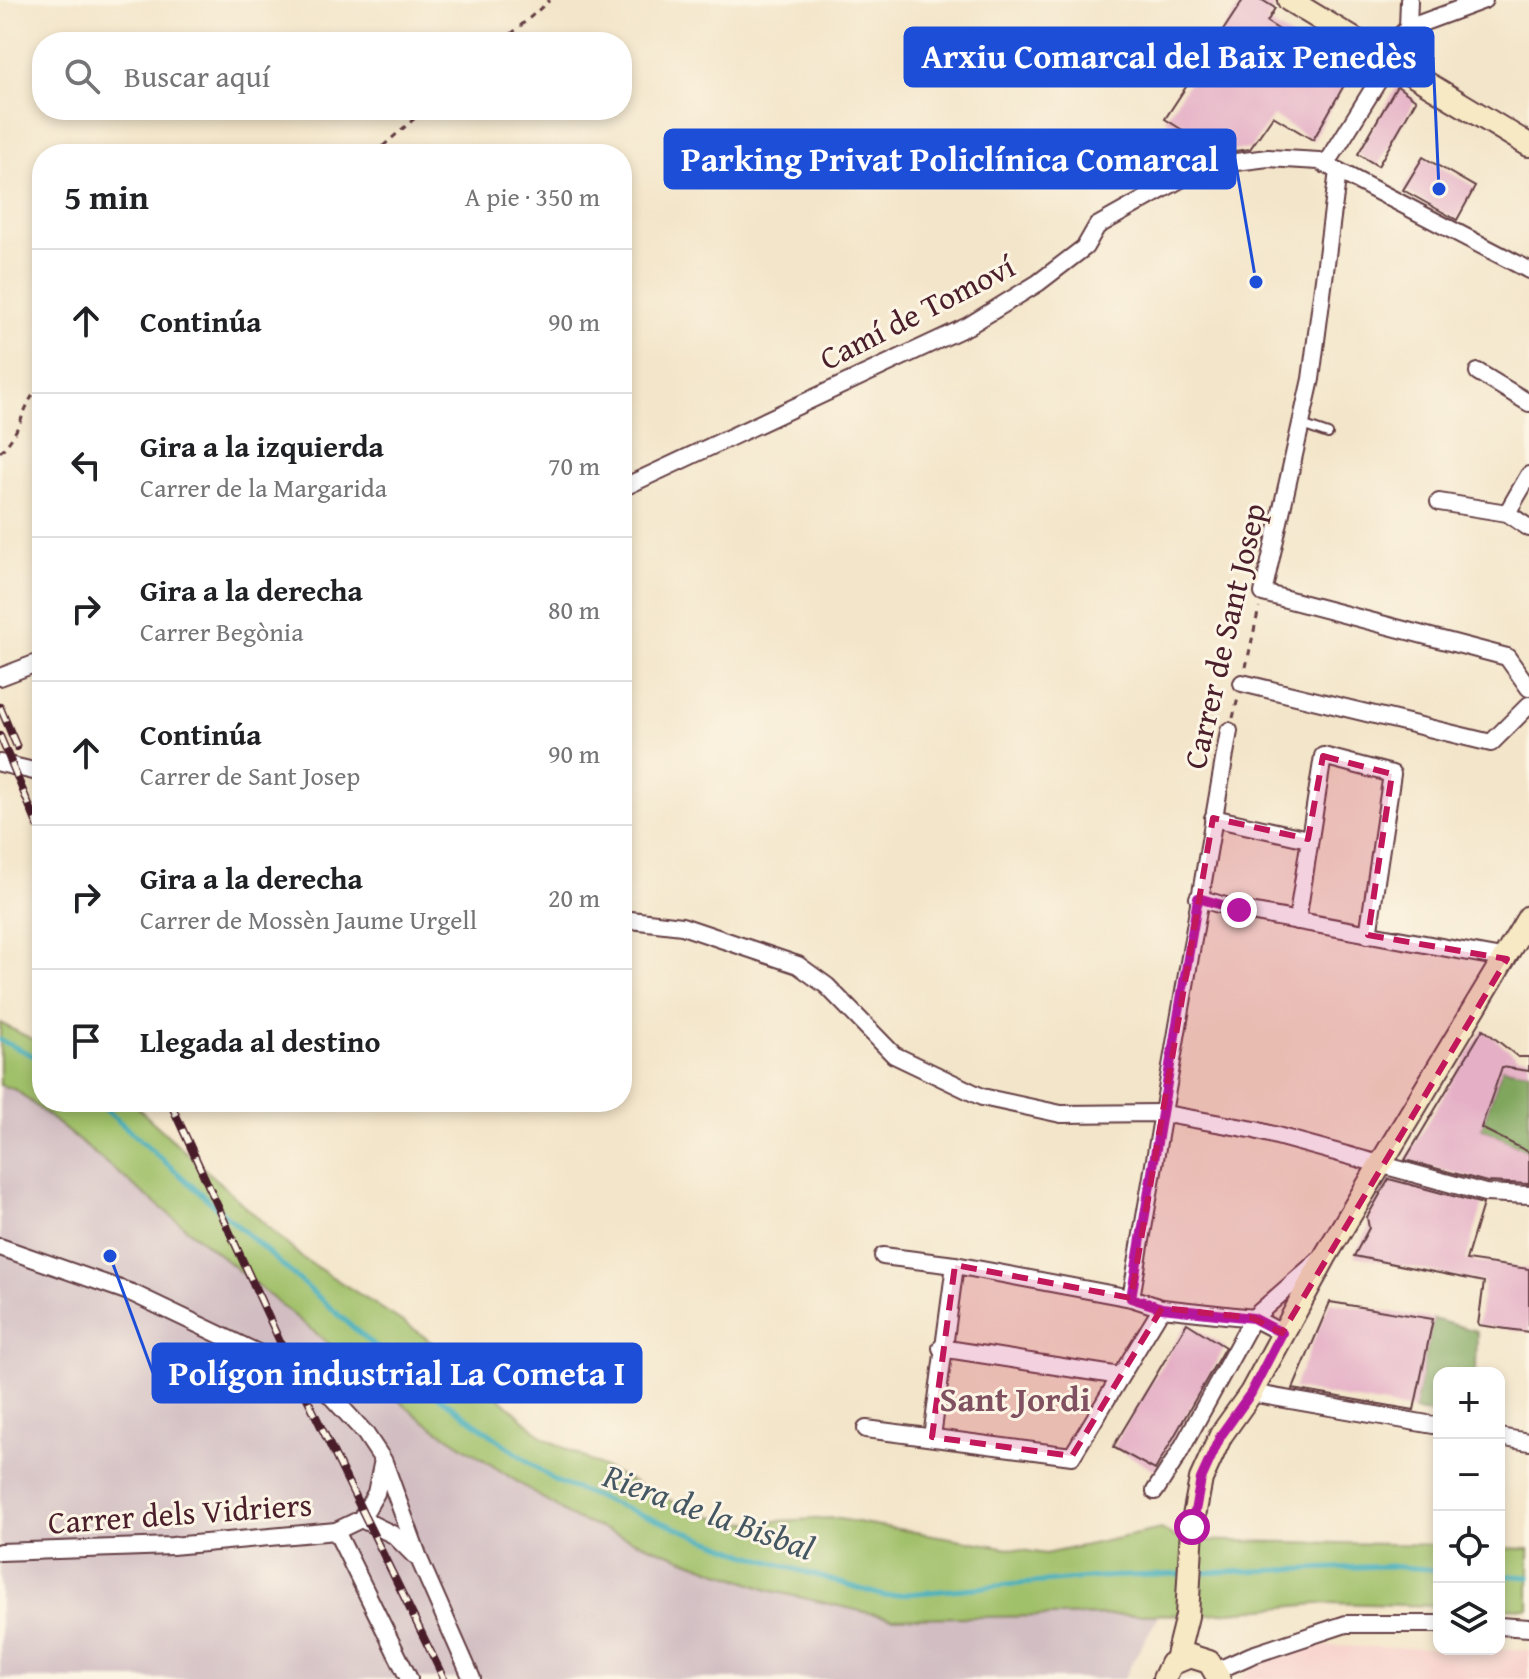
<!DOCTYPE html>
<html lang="es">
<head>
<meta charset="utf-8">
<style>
  body { margin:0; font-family:"Gentium Book Plus",serif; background:#f2f2f2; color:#202124 }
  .controls { position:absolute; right:24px; bottom:24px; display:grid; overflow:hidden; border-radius:16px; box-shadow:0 4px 12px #0003 }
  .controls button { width:72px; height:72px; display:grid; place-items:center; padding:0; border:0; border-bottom:2px solid #e0e0e0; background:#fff; color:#202124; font:40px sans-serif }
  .stop { position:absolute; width:24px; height:24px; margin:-18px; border:6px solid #b5179e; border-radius:50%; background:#fff }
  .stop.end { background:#b5179e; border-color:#fff; box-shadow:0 2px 8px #0008 }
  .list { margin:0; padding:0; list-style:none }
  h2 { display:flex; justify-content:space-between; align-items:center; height:104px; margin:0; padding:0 32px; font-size:34px }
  h2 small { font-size:26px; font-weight:400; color:#757577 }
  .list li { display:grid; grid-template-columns:52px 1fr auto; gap:24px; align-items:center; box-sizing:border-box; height:144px; padding:0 32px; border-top:2px solid #e0e0e0 }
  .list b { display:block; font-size:30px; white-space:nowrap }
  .list p { margin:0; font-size:26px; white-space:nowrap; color:#757577 }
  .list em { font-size:26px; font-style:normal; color:#757577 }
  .icon { flex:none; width:44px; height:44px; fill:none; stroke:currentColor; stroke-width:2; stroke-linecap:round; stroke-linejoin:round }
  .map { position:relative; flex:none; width:1529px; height:1679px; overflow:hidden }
  .search { position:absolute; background:#fff; box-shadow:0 4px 12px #0003; left:32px; top:32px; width:600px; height:88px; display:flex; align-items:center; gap:20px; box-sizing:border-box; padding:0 28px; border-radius:32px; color:#757577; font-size:30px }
  .panel { position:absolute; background:#fff; box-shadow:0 4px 12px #0003; left:32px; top:144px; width:600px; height:968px; border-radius:32px }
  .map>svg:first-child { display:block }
  .built { fill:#f7d0cb }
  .industrial { fill:#d2bec2 }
  .green { fill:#a0c069; stroke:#75704a; stroke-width:2 }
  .forest { fill:#80a65d; stroke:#656244; stroke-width:2 }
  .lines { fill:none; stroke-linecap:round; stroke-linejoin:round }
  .stream { stroke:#3cabb8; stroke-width:5 }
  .building { fill:#e5b0c6 }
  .lane-casing { stroke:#633d43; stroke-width:12 }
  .street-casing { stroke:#633d43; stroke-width:20 }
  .secondary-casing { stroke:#633d43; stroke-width:26 }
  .path { stroke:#633d43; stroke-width:3; stroke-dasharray:6 6; stroke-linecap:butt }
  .lane { stroke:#fff; stroke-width:8 }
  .street { stroke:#fff; stroke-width:16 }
  .secondary { stroke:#f6e9c3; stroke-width:22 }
  .rail-casing { stroke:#4a1f2b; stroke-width:8 }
  .rail { stroke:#fcf5e5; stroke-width:5; stroke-dasharray:15; stroke-linecap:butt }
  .route { stroke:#b5179e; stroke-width:10 }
  .marked { fill:#c2185b; fill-opacity:0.2; stroke:#c2185b; stroke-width:6; stroke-dasharray:16 10; stroke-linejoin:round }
  .labels { text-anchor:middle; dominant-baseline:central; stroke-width:6; stroke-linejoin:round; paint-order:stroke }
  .street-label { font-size:32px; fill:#4a1f2b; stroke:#fcf5e5 }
  .neighbourhood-label { font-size:34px; font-weight:bold; fill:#805261; stroke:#fcf5e5 }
  .water-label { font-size:34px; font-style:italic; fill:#445763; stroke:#fcf5e5 }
  .leader { fill:none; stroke:#1d4ed8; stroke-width:3 }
  .callout-dot { fill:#1d4ed8; stroke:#fcf5e5; stroke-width:3 }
  .callout { fill:#1d4ed8; stroke:#1d4ed8; stroke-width:3 }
  .callout-label { font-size:34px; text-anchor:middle; font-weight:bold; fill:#fff }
</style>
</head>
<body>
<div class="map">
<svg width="1529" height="1679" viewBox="0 0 1529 1679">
  <rect width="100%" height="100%" fill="#fcf5e5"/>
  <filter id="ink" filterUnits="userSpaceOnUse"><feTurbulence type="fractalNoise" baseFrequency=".0125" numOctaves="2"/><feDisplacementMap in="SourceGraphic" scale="16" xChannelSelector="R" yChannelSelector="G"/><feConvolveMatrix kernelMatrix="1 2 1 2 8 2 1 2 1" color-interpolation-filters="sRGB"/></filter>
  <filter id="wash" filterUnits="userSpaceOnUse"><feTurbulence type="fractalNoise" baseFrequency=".006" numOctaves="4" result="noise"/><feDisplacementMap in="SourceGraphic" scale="32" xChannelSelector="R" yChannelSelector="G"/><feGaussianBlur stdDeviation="1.8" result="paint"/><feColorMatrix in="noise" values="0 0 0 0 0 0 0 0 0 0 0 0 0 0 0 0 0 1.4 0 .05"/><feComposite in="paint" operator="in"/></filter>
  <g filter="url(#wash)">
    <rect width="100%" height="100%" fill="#f3e5c9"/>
    <polygon class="built" points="1316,1646 1529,1650 1529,1679 1239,1679 1265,1658"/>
    <polygon class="industrial" points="0,1085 16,1090 424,1421 573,1518 768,1590 892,1618 1160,1613 1123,1679 0,1679"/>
    <g class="green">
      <polygon points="0,1023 42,1044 42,1102 131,1102 301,1257 417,1331 488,1387 544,1438 691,1511 740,1523 833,1518 1045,1554 1161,1529 1181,1540 1439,1545 1439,1606 1328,1603 1208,1614 892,1618 768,1590 573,1518 424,1421 16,1090 0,1085"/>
      <polygon points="1499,1548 1529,1549 1529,1609 1499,1608"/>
    </g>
    <g class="forest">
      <polygon points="1502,1068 1529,1071 1529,1152 1481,1128"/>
      <polygon points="1433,1319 1477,1331 1476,1373 1439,1373 1439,1414 1414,1411"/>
    </g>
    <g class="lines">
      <g class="stream">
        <polyline points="0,1040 42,1060"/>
        <polyline points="97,1102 398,1367 555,1481 742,1553 884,1596 1099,1577 1182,1574"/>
        <polyline points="1196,1573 1389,1566 1439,1570"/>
        <polyline points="1499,1575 1529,1577"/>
      </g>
    </g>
    <g id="blocks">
      <g class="building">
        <polygon points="1243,0 1262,0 1275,8 1267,22 1308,48 1316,35 1359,59 1313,140 1273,116 1250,149 1219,153 1165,119"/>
        <polygon points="1397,86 1416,100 1378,166 1358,154"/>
        <polygon points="1423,157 1475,187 1457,220 1403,190"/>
        <polygon points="1483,1029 1518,1057 1529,1057 1529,1071 1502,1067 1481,1128 1529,1152 1529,1184 1487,1182 1405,1160"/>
        <polygon points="1389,1179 1483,1204 1466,1260 1529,1269 1529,1332 1478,1325 1484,1282 1354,1256 1369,1228 1367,1217"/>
        <polygon points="1330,1302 1433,1319 1414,1410 1293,1389"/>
        <polygon points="1187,1323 1225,1347 1155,1470 1113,1447"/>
      </g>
    </g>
  </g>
  <g filter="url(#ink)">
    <use href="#blocks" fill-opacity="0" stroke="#633d43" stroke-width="2"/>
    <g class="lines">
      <g class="lane-casing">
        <polyline id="lane" points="1299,424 1328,434"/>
      </g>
      <g class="street-casing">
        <g id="street">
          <polyline points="1408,28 1484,0"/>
          <polyline points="1381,54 1408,28 1409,0"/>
          <polyline points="1326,165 1391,60"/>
          <polyline points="1338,171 1311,379 1263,593 1507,657 1529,688"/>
          <polyline points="1478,372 1529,403"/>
          <polyline points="622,488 968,326 1038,283 1085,247 1097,226 1204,166 1268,158 1319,161 1529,270"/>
          <polyline points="1439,502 1507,513 1529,528"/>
          <polyline points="1507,513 1529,475"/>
          <polyline points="0,677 42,661"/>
          <polyline points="1242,683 1491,743 1529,705"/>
          <polyline points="0,763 42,773"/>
          <polyline points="1213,818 1308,839"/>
          <polyline points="1198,898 1239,910 1507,959"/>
          <polyline points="622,919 682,926 798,965 827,986 894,1055 982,1097 1061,1114 1160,1113 1255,1130 1485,1193 1529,1195"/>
          <polyline points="1297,921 1323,756 1392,774 1368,935"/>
          <polyline points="0,1247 132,1293 317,1381 365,1433 383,1460 376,1493 361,1519"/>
          <polyline points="883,1256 955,1265 1131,1298 1162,1308 1253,1318 1282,1333"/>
          <polyline points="1131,1298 1229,731"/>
          <polyline points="941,1348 1120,1376"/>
          <polyline points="1251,1393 1439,1426"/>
          <polyline points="866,1429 1072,1456 1162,1308"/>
          <polyline points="932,1437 955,1265"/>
          <polyline points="1499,1437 1529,1442"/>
          <polyline points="384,1462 420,1561 472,1679"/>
          <polyline points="1155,1491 1178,1455 1253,1318 1319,1260"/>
          <polyline points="361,1519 394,1535 415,1556"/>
          <polyline points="336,1531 409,1679"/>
          <polyline points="0,1552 172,1546 336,1531 361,1519"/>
          <polyline points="1499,1626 1529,1628"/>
          <polyline points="1216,1671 1252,1655 1346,1624 1439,1624"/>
        </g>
      </g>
      <g class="secondary-casing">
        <g id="secondary">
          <polyline points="1289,0 1529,145"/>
          <polyline points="1176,1660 1187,1616 1192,1527 1201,1479 1221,1435 1251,1393 1326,1255 1529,917"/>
          <polyline points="1164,1679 1171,1664 1190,1656 1209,1662 1219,1679"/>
        </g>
      </g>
      <g class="path">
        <polyline points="502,42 550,0"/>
        <polyline points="374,154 424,110"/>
        <path d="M0,452C24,430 22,401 42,385"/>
        <polyline points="1246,667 1259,608"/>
        <polyline points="1233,718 1238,698"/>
      </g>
      <use href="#lane" class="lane"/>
      <use href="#street" class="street"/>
      <use href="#secondary" class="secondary"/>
      <g class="rail-casing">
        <g id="rail">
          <polyline points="0,707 17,747"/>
          <polyline points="0,736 42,836"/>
          <polyline points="170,1102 286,1355 444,1679"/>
        </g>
      </g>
      <use href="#rail" class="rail"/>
    </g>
  </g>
  <g class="lines" filter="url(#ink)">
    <polyline class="route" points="1192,1527 1201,1479 1221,1435 1251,1393 1282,1333 1253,1318 1162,1308 1131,1298 1198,898 1239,910"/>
  </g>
  <path class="marked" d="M1323,756L1392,774L1368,935L1507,959L1282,1333L1253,1318L1162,1308L1072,1456L932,1437L955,1265L1131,1298L1213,818L1308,839Z"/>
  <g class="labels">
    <g class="street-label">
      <text transform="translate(917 312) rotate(-27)">Camí de Tomoví</text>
      <text transform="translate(1224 636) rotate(-77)">Carrer de Sant Josep</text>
      <text transform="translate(180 1513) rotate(-4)">Carrer dels Vidriers</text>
    </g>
    <g class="neighbourhood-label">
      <text x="1015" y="1398">Sant Jordi</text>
    </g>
    <g class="water-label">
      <text transform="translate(709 1511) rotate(20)">Riera de la Bisbal</text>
    </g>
  </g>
  <path class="leader" d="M1439 189L1433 57M1256 282L1235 159M110 1256L153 1373"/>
  <g class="callout-dot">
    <circle cx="1439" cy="189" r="8"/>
    <circle cx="1256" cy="282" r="8"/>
    <circle cx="110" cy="1256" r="8"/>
  </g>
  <g class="callout">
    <rect x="905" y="28" width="528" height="58" rx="8"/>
    <rect x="665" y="130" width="570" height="58" rx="8"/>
    <rect x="153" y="1344" width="488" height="58" rx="8"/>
  </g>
  <g class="callout-label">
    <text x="1169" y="68">Arxiu Comarcal del Baix Penedès</text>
    <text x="950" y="171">Parking Privat Policlínica Comarcal</text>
    <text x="397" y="1385">Polígon industrial La Cometa I</text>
  </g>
</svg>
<div class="controls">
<button>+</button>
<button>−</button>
<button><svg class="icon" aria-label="locate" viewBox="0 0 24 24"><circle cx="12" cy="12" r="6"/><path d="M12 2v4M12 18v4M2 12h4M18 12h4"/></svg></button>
<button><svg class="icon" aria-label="layers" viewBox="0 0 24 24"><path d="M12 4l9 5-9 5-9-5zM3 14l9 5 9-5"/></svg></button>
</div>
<div class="stop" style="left:1192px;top:1527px"></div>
<div class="stop end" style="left:1239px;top:910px"></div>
<div class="search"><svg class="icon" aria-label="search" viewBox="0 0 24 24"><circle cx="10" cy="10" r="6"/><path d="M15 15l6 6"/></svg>Buscar aquí</div>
<section class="panel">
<h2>5 min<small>A pie · 350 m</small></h2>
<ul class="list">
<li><svg class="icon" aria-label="ahead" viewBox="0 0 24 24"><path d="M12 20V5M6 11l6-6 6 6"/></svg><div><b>Continúa</b></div><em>90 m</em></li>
<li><svg class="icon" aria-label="left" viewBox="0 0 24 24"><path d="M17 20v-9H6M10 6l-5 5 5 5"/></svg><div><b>Gira a la izquierda</b><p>Carrer de la Margarida</p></div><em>70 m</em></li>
<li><svg class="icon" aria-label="right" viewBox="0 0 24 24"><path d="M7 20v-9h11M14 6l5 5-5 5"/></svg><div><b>Gira a la derecha</b><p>Carrer Begònia</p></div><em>80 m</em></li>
<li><svg class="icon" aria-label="ahead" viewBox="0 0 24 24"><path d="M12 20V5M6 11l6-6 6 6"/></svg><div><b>Continúa</b><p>Carrer de Sant Josep</p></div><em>90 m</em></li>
<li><svg class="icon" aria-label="right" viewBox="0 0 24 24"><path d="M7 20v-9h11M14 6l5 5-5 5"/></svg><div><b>Gira a la derecha</b><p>Carrer de Mossèn Jaume Urgell</p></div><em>20 m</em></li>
<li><svg class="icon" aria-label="arrive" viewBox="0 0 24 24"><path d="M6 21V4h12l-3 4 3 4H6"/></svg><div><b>Llegada al destino</b></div></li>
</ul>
</section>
</div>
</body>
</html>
